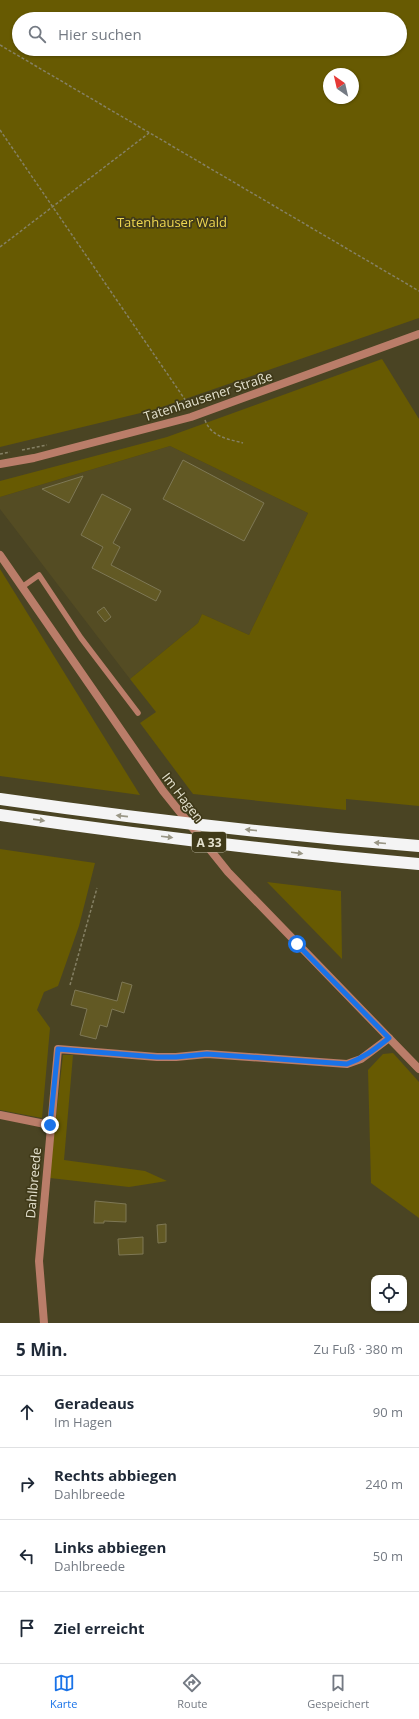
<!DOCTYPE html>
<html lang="de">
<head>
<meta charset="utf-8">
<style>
  body { margin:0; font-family:"Open Sans",sans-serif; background:#f2f2f3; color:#1f2937 }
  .controls { position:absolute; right:12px; bottom:12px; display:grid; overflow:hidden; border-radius:8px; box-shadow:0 1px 3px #0004 }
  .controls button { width:36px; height:36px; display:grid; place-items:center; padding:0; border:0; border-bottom:1px solid #e0e1e3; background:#fff; color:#1f2937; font:20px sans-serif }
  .compass { position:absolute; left:323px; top:68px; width:36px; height:36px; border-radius:50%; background:#fff; box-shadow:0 1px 3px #0004; rotate:326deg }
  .stop { position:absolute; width:12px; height:12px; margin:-9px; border:3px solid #1a73e8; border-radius:50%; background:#fff }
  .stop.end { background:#1a73e8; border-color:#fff; box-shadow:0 1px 4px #0008 }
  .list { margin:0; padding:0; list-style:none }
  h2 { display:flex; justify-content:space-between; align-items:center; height:52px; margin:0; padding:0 16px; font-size:17px }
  h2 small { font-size:13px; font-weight:400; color:#747a83 }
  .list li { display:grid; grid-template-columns:26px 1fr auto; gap:12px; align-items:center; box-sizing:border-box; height:72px; padding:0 16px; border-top:1px solid #e0e1e3 }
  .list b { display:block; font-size:15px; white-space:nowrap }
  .list p { margin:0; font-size:13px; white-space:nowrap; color:#747a83 }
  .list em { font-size:13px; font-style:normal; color:#747a83 }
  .icon { flex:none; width:22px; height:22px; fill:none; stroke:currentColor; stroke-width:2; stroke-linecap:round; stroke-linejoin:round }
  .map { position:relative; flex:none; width:419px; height:1323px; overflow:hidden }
  .search { position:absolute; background:#fff; box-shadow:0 1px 3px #0004; left:12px; right:12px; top:12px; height:44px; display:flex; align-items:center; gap:10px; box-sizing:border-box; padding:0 14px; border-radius:22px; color:#747a83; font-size:15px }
  .sheet { height:340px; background:#fff }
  nav { display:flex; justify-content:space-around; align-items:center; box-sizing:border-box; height:56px; border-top:1px solid #e0e1e3; background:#fff; font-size:11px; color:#747a83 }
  nav a { display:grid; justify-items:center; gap:2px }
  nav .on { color:#1a73e8 }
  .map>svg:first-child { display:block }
  .built { fill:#544c23 }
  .green { fill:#675a02; fill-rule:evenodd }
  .building { fill:#625924; stroke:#7e7855 }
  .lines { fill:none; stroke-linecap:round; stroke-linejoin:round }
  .path { stroke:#858064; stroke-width:1.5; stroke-dasharray:3 2; stroke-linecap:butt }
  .service { stroke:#ba7d69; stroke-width:5.5 }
  .minor { stroke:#ba7d69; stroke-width:8 }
  .tertiary { stroke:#ba7d69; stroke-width:8 }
  .motorway { stroke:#f4f4f4; stroke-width:12 }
  .oneway { fill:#9a9786 }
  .route { stroke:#1a73e8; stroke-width:5 }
  .labels { text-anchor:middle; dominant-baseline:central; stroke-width:3.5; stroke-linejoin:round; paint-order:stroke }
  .shield { fill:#403a19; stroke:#b2ae97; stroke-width:1 }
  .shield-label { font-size:12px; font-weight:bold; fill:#e3e0cd }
  .park-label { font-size:13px; fill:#efd751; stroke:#403a19 }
  .street-label { font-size:13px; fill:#e3e0cd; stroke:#403a19 }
</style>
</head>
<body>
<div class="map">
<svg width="419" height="1323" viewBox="0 0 419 1323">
  <rect width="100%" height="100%" fill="#4a4423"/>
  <polygon class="built" points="170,446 308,513 249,635 202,614 198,623 130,679 0,509 0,497"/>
  <g class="green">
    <path d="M0,0H419V318L153,410L0,447ZM19,19H400V49H19ZM329,74H353V98H329Z"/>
    <polygon points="382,359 419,419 419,806 346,799 346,810 193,794 140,723 156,712 130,679 198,623 202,614 249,635 308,513 170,446 0,497 0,481 167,437"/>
    <polygon points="0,569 140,795 0,776"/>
    <polygon points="0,849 95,863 79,926 58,986 44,992 37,1010 50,1028 42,1118 0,1110"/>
    <polygon points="267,882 341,891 342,959"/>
    <polygon points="393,1053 419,1082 419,1218 371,1183 368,1070 383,1054"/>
    <polygon points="63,1055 73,1055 64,1160 145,1171 167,1181 129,1187 50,1178 51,1161"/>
  </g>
  <g class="building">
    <polygon points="183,460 264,503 244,541 163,499"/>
    <polygon points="83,476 69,503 42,489"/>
    <polygon points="102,494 131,509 113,543 120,547 111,565 161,591 156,601 92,568 103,547 81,535"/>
    <polygon points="104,607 111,617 105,622 97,612"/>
    <polygon points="122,982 132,985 124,1013 112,1009 107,1027 100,1025 96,1039 80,1035 87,1009 71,1005 75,990 117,1001"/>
    <polygon points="95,1201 126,1204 126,1222 104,1221 104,1223 94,1223"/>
    <polygon points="166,1224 166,1242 158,1243 157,1225"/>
    <polygon points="143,1237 143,1254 119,1255 118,1239"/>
  </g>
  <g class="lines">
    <g class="path">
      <polyline points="0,45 419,291"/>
      <polyline points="0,130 186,401 188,408"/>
      <polyline points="0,247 149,133"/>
      <polyline points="171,412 220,396"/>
      <path d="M205,420C211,437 228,439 243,443"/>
      <polyline points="22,450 47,445"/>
      <polyline points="0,454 10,452"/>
      <polyline points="70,985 97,888"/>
    </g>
    <polyline class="service" points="22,587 39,575 81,638 138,713"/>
    <g class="minor">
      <polyline points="0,555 163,791 228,872 419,1069"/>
      <polyline points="0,1115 50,1125"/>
      <polyline points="44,1323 39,1261 58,1049 157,1057 176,1057 207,1054 347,1064 361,1059 389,1038"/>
    </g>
    <polyline class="tertiary" points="0,464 34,458 191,417 419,334"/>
    <g class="motorway">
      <path d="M0,799C139,819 279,835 419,846"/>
      <path d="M0,815C139,835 279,852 419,864"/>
    </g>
  </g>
  <defs><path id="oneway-solid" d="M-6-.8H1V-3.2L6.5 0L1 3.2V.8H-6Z"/></defs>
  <g class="oneway">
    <use href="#oneway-solid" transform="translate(122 816) rotate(-174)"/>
    <use href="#oneway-solid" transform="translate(39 820) rotate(8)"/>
    <use href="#oneway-solid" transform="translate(251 830) rotate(-174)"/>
    <use href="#oneway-solid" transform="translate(167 837) rotate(7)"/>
    <use href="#oneway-solid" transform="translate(380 843) rotate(-175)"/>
    <use href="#oneway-solid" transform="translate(297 853) rotate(7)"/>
  </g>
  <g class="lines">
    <path class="route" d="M50,1125L58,1049L157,1057H176L207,1054L347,1064C364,1058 375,1049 389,1038L297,944"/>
  </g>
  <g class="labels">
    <rect class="shield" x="192" y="832" width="34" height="20" rx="3"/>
    <g class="shield-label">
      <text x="209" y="842">A 33</text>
    </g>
    <g class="park-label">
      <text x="172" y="222">Tatenhauser Wald</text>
    </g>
    <g class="street-label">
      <text transform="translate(208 396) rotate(-18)">Tatenhausener Straße</text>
      <text transform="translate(183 797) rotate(52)">Im Hagen</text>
      <text transform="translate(33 1183) rotate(-85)">Dahlbreede</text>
    </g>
  </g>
</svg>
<div class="controls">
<button><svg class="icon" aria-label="locate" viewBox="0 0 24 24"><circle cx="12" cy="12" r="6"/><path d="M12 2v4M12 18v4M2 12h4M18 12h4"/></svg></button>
</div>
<svg class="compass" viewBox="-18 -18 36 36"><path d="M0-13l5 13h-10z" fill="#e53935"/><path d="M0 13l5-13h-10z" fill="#747a83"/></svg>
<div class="stop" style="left:297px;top:944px"></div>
<div class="stop end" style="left:50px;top:1125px"></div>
<div class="search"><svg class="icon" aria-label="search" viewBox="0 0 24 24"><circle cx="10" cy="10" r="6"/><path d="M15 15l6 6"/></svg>Hier suchen</div>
</div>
<section class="sheet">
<h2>5 Min.<small>Zu Fuß · 380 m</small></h2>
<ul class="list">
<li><svg class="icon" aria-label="ahead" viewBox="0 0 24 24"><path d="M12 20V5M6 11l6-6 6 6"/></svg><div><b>Geradeaus</b><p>Im Hagen</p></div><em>90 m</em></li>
<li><svg class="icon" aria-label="right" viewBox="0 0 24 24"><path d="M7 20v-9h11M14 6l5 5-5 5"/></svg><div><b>Rechts abbiegen</b><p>Dahlbreede</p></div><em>240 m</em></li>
<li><svg class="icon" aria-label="left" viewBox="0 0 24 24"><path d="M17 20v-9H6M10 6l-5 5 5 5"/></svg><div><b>Links abbiegen</b><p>Dahlbreede</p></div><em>50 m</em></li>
<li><svg class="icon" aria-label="arrive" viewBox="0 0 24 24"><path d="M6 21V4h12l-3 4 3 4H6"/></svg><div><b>Ziel erreicht</b></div></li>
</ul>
</section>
<nav>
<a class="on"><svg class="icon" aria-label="map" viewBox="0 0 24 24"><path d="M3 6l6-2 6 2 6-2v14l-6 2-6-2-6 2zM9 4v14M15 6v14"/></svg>Karte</a>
<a><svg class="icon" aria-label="directions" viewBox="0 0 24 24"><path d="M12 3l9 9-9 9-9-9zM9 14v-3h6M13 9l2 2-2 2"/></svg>Route</a>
<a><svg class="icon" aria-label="saved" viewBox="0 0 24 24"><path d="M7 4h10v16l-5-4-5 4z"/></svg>Gespeichert</a>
</nav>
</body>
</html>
